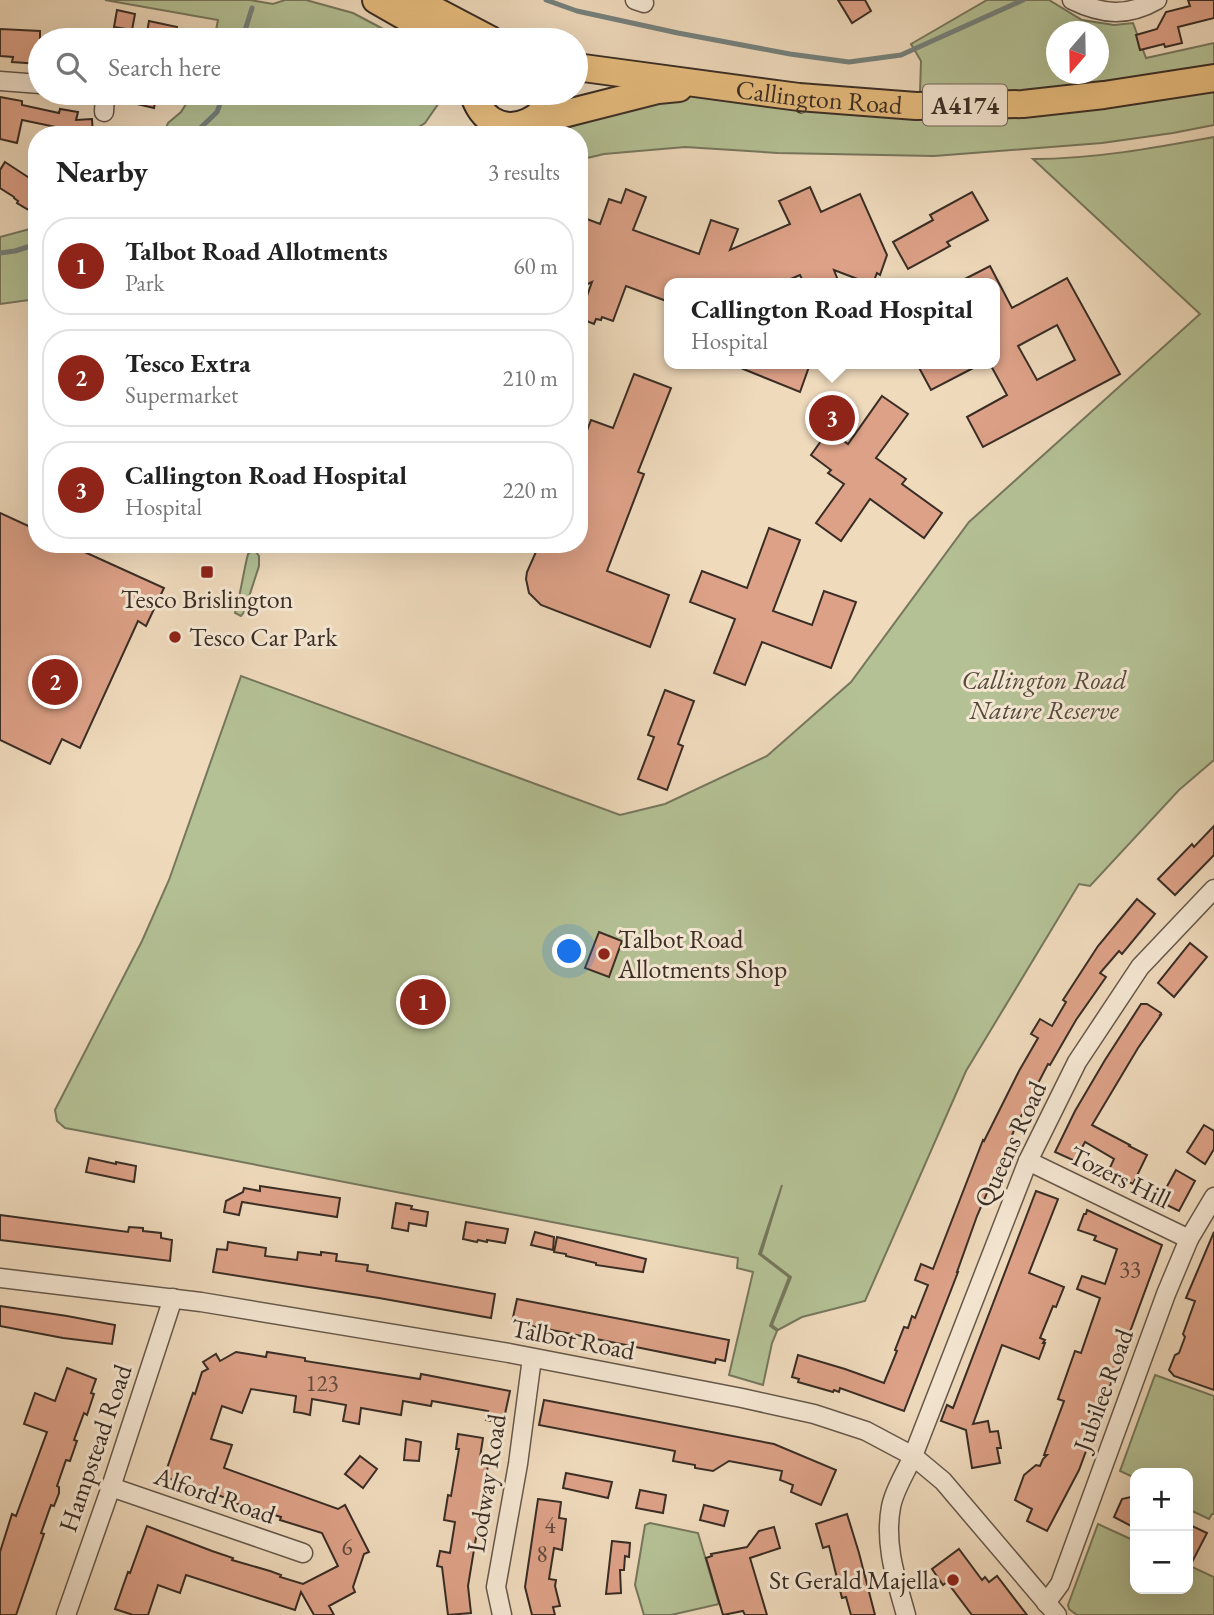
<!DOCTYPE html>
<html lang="en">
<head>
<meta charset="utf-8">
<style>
  body { margin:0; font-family:"EB Garamond",serif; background:#f6f6f6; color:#222 }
  .controls { position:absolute; right:21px; bottom:21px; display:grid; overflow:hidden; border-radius:14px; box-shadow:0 7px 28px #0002 }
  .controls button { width:63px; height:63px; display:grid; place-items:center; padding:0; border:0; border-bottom:2px solid #e0e0e0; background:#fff; color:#222; font:35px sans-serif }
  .compass { position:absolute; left:1046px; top:21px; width:63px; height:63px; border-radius:50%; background:#fff; box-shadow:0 7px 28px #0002; rotate:200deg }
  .you { position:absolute; left:570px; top:952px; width:24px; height:24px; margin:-18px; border:5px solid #fff; border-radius:50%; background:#1a73e8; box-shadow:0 0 0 10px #1a73e833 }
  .badge { display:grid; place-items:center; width:46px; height:46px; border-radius:50%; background:#8f2418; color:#fff; font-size:23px; font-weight:700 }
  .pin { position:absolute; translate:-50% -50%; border:4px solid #fff; box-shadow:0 2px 7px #0006 }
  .popup { position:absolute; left:664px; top:278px; width:336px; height:91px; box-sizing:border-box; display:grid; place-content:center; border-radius:14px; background:#fff; filter:drop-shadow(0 2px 5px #0005); font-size:23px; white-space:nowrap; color:#767676 }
  .popup b { font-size:26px; color:#222 }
  .popup::after { content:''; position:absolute; left:50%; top:100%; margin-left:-14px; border:14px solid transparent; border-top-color:#fff }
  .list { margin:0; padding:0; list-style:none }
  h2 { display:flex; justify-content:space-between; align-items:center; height:91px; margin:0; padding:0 28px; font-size:30px }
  h2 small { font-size:23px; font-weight:400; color:#767676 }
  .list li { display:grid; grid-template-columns:46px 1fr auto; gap:21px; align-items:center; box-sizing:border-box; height:98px; margin:0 14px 14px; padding:0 14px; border:2px solid #e0e0e0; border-radius:28px }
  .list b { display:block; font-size:26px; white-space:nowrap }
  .list p { margin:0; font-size:23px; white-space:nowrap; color:#767676 }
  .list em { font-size:23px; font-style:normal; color:#767676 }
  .icon { flex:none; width:38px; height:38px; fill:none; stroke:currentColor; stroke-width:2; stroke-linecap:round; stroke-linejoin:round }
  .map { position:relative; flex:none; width:1214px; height:1615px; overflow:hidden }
  .search { position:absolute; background:#fff; box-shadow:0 7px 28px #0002; left:28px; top:28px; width:560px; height:77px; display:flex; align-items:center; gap:18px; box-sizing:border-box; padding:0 24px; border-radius:38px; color:#767676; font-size:26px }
  .panel { position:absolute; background:#fff; box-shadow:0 7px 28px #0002; left:28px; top:126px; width:560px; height:427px; border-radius:28px }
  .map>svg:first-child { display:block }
  .green { fill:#b4c195; stroke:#76775d; stroke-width:2; fill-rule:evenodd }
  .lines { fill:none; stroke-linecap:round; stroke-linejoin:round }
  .stream { stroke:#74817d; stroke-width:5 }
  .building { fill:#dda187; stroke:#392d25; stroke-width:2; fill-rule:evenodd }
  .street-casing { stroke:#66584b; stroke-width:21 }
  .primary-casing { stroke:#392d25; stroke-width:30 }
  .street { stroke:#f5e7d3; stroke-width:18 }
  .primary { stroke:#e8bd7e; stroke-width:26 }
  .poi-dot { fill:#8f2418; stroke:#f5e7d3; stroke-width:2.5 }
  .labels { text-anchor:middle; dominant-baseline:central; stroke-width:6; stroke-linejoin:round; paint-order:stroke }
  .number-label { font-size:23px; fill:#624a3e }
  .shield { fill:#f5e7d3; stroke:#716559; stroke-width:2 }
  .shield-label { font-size:24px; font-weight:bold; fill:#392d25 }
  .street-label { font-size:26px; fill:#392d25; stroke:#f5e7d3 }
  .poi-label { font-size:26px; fill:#392d25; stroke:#f5e7d3; text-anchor:start }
  .park-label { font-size:26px; font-style:italic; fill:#524b3b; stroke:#f5e7d3 }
</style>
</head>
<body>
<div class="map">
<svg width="1214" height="1615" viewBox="0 0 1214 1615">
  <rect width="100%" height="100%" fill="#efdabc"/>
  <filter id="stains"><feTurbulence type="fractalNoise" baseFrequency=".00286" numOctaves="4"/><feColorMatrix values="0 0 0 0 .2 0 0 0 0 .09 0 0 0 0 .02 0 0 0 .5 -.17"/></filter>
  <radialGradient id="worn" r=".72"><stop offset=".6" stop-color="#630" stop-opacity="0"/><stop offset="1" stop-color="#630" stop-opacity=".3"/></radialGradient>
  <g class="green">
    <polygon points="105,0 250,0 273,4 285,0 306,0 353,13 404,40 214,40 218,20"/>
    <path d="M987,0H1049L1082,20L1114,25L1133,23L1146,58L1214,43V68L1016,95L920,92L921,61L911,44ZM1056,32H1098V74H1056Z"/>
    <polygon points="1214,89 1214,125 1173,133 1102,143 934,156 778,153 685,147 604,154 579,160 579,135 542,135 669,98 700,95 735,98"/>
    <polygon points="193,93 443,93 443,97 425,123 406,135 163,135 168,123 181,112"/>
    <path d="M1214,137V760L1179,790L1090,886L1079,884L966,1071L865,1301L802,1317L778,1330L772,1325L791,1277L761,1254L782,1185L759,1254L789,1277L770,1326L777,1331L772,1343L763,1385L729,1375L753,1272L737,1268L738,1258L76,1130L65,1128L57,1121L55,1110L142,941L169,880L241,676L620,815L665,804L767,756L851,682L969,522L1200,314L1033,159C1094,159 1154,148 1214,137Z"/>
    <polygon points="37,227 37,299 0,304 0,237"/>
    <path d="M252,551L256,552L259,556V566L244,612L241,616L235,613C241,593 243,573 248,554Z"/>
    <polygon points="1155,1375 1214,1396 1214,1514 1212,1514 1209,1519 1188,1509 1188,1473 1135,1473 1135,1478 1120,1471"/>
    <polygon points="650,1523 698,1533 719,1604 671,1615 644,1615 635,1585 645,1525"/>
    <polygon points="1098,1524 1135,1541 1135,1589 1188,1589 1188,1565 1214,1577 1214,1615 1077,1615 1069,1609 1068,1605"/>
  </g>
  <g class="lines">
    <g class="stream">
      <polyline points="546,0 577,11 678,33 790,54 849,62 901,55 1023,0"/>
      <polyline points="242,40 252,8"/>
      <polyline points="193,135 217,112 224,93"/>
      <polyline points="0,253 15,251 37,244"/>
    </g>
  </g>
  <g class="building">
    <polygon points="838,0 865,0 871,11 852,23"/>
    <polygon points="1188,0 1214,0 1214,18 1178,27 1182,43 1165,47 1164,44 1140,50 1136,35 1157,29 1166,12 1190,6"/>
    <polygon points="117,10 135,14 132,30 114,27"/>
    <polygon points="149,21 177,27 174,40 155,40 146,38"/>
    <polygon points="0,29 40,31 40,64 12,62 13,57 0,56"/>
    <polygon points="116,93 157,93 154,108 116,99"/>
    <polygon points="0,97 22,101 22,105 59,113 60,109 78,112 76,120 92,119 93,135 55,135 56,127 22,120 17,143 0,139"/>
    <polygon points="5,162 37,183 37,215 17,203 18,201 14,198 14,197 0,188 0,170"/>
    <polygon points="810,187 821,212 860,194 887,255 880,275 877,273 873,283 868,283 834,270 839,283 804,283 800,275 781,283 669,283 669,302 626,286 613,321 602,317 601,320 596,319 594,324 579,318 592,282 579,288 579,216 600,224 609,199 621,203 626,189 646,197 633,230 699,254 711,220 738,229 730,250 790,224 779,201"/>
    <polygon points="972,192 988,220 947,242 950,246 908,269 893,242 933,220 930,215"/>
    <path d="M990,266L1012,308L1067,278L1120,374L983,447L967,417L1007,395L990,364H995V283H957ZM1057,325L1075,360L1037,380L1018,346Z"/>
    <polygon points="731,364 810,364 800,392"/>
    <polygon points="917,364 981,364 931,390"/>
    <polygon points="634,374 671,388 638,472 644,474 607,571 669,595 650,647 541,605 529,593 526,579 527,572 539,545 550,549 552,544 579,544 579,452 591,420 613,428"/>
    <polygon points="882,396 908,414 876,458 906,479 902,484 942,513 924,538 870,499 841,541 816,523 844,484 828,473 831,470 811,455 829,430 848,444"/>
    <polygon points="0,513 37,530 37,544 67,544 164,588 146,626 138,621 80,748 62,739 50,764 0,740"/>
    <polygon points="769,528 800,540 773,611 812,625 824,591 856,602 831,668 762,642 745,685 714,673 735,619 690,602 702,571 747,588"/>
    <polygon points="665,690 694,701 678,744 683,746 667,790 638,779 654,737 648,735"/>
    <polygon points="1214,826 1214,855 1175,895 1158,879 1192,844 1194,847"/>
    <polygon points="1137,899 1155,914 1122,954 1119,951 1100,973 1106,977 1076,1020 1050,1065 1048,1064 1016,1126 977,1216 957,1272 958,1272 904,1411 840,1388 839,1392 834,1390 833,1392 798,1382 799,1379 792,1377 798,1355 845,1369 884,1383 897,1351 895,1350 904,1327 908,1328 912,1316 915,1318 928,1285 915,1280 921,1264 933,1269 983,1140 984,1141 1019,1071 1038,1038 1031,1034 1040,1019 1052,1026 1066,1002 1063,1000 1098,946"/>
    <polygon points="599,932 622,941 609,977 585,968"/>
    <polygon points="1190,943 1207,957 1174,997 1158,983"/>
    <polygon points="1141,1004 1147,1004 1161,1013 1160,1015 1161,1015 1138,1048 1092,1125 1130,1145 1129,1146 1147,1155 1133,1184 1108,1172 1114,1159 1085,1142 1075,1161 1055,1152 1075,1111 1105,1060"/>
    <polygon points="1204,1125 1214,1131 1214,1149 1205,1164 1187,1152"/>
    <polygon points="89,1158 116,1164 116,1162 136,1166 134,1182 86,1172"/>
    <polygon points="1176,1170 1195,1181 1179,1211 1159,1201"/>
    <polygon points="260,1186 340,1198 337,1217 242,1202 239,1215 224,1212 226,1201 243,1192 244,1188 260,1191"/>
    <polygon points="1036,1191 1058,1199 1029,1273 1064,1287 1056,1307 1053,1306 1040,1338 1045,1340 1043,1343 1045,1343 1039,1359 1002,1345 973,1424 988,1421 990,1432 998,1431 1001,1448 997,1448 1000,1463 972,1468 966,1430 941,1421 947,1405 953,1408"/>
    <polygon points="396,1203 412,1206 411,1209 428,1212 426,1226 409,1223 408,1231 392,1228"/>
    <polygon points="1087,1210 1162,1245 1079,1470 1047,1531 1027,1521 1032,1509 1015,1500 1024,1475 1036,1465 1040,1466 1043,1459 1047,1455 1044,1455 1064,1401 1058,1399 1075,1351 1081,1353 1100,1298 1077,1289 1082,1276 1105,1284 1117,1249 1094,1240 1096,1236 1078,1230 1084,1214 1086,1214"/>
    <polygon points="0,1215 128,1232 129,1227 143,1228 143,1231 161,1233 161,1238 172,1240 170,1261 0,1240"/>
    <polygon points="466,1222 508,1229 505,1243 487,1240 487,1242 478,1240 477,1242 463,1239"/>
    <polygon points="535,1232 554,1237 553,1250 531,1245"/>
    <polygon points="1214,1232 1214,1390 1174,1376 1169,1370 1175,1355 1179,1353 1185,1337 1183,1334 1195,1301 1186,1298"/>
    <polygon points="557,1237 646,1259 643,1272 596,1265 596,1263 566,1256 566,1254 554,1252"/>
    <polygon points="228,1242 266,1248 265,1256 297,1260 298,1252 321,1255 321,1252 337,1254 336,1261 368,1265 367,1271 495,1294 491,1318 379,1298 213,1272 217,1249 227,1250"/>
    <polygon points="517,1299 729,1340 725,1361 716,1359 715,1363 512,1322"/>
    <polygon points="0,1306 67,1316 115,1325 112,1344 63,1338 0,1326"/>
    <polygon points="236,1352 266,1357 267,1352 305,1358 305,1361 420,1379 421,1374 510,1391 503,1423 486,1420 488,1411 432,1401 431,1406 403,1401 401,1415 361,1408 359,1424 343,1421 346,1405 312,1399 310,1415 302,1413 294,1412 296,1396 251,1389 242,1413 222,1406 211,1439 232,1445 224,1468 338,1509 345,1505 369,1552 364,1554 353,1587 355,1592 329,1606 334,1615 314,1615 301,1592 295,1610 186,1575 180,1593 158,1585 148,1615 133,1615 115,1609 128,1572 130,1573 147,1526 212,1551 233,1558 232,1560 270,1571 281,1575 280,1577 303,1584 338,1566 322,1533 280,1520 281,1517 231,1502 232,1500 195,1487 192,1496 173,1490 177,1481 164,1477 193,1393 195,1394 202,1372 208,1369 203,1362 216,1354 220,1361"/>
    <polygon points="67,1368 96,1379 91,1393 94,1394 87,1415 84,1413 74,1440 77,1441 70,1461 66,1460 57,1486 59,1487 59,1493 54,1506 51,1505 41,1533 44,1534 16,1615 0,1615 0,1552 12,1514 16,1516 47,1432 24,1424 35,1393 55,1401"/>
    <polygon points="544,1400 774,1444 836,1470 821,1505 791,1492 793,1485 780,1480 782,1471 729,1461 713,1471 695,1468 695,1465 673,1461 675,1451 539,1425"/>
    <polygon points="458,1434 483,1438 479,1464 488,1465 468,1586 471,1613 448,1615 442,1567 437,1566 440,1551 450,1553 455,1522 444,1520 448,1495 451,1496 459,1449 456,1449"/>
    <polygon points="406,1439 421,1442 419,1461 404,1460"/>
    <polygon points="360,1456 377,1469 363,1488 345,1474"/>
    <polygon points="566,1473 612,1482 608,1498 563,1488"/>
    <polygon points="640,1490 666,1495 663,1513 636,1508"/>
    <polygon points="1135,1496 1135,1528 1114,1517 1122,1499"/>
    <polygon points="538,1499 561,1502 559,1518 566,1519 562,1550 554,1548 549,1579 556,1580 555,1586 560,1606 553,1607 555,1615 532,1615 525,1587"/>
    <polygon points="704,1505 728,1511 724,1526 700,1520"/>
    <polygon points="847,1514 859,1553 875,1615 851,1615 846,1597 842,1598 829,1546 823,1548 816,1524"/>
    <polygon points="1188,1524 1207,1533 1188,1570"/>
    <polygon points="774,1527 780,1548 750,1558 767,1615 745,1615 743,1611 723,1615 706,1558 712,1556 711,1554 747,1547 759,1531"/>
    <polygon points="612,1541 630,1543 629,1557 625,1556 624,1570 620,1570 621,1593 606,1594"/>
    <polygon points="959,1549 982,1580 985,1577 989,1582 997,1576 1027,1615 972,1615 947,1582 943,1585 932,1569"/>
  </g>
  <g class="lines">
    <g class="street-casing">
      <g id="street">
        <polyline points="635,0 644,3"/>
        <path d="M1072,0C1103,15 1127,17 1157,0"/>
        <polyline points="0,81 40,84"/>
        <polyline points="104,112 105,93"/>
        <polyline points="1028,1161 1189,1239"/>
        <polyline points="0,1278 201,1302 509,1353 742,1398 814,1414 866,1431 913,1456 943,1481 1057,1615"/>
        <polyline points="111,1487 303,1553"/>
        <polyline points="1046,1603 1060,1584 1166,1294 1189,1239 1214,1197"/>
        <polyline points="66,1615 111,1487 173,1298"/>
        <polyline points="502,1615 496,1587 518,1464 532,1358"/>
        <path d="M906,1615C896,1579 884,1544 891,1507C894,1490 906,1472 913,1456L1028,1161L1077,1062L1140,967L1214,889"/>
      </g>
    </g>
    <g class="primary-casing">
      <g id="primary">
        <polyline points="376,0 411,20 436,40"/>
        <polyline points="410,0 432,9 491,40"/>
        <path id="s1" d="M576,67L799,97L916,106L1023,104L1104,95L1214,78"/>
        <path d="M473,93C477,104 481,113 491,120C514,135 547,119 551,93"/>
        <polyline points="524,124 658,90 679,88"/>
      </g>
    </g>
    <use href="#street" class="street"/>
    <use href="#primary" class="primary"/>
  </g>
  <g class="poi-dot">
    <rect x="200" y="565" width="14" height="14" rx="3.5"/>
    <circle cx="175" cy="637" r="7"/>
    <circle cx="604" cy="954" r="7"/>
    <circle cx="953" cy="1580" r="7"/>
  </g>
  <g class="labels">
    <g class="number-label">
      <text x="1130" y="1269">33</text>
      <text x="322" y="1383">123</text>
      <text x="550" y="1525">4</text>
      <text x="347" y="1547">6</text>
      <text x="542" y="1554">8</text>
    </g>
    <rect class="shield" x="923" y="84.5" width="84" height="41" rx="5"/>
    <g class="shield-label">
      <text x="965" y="105">A4174</text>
    </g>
    <g class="street-label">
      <text stroke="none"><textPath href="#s1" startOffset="245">Callington Road</textPath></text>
      <text transform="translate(1010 1144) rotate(-65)">Queens Road</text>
      <text transform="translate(1120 1177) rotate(26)">Tozers Hill</text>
      <text transform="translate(573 1339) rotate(11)">Talbot Road</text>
      <text transform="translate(1103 1390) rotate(-70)">Jubilee Road</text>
      <text transform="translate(95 1448) rotate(-71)">Hampstead Road</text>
      <text transform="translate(486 1483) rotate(-81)">Lodway Road</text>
      <text transform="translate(215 1495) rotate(19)">Alford Road</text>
    </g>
    <g class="poi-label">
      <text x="207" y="599" text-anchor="middle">Tesco Brislington</text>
      <text x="189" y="637">Tesco Car Park</text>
      <text x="618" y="939">Talbot Road<tspan x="618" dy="30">Allotments Shop</tspan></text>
      <text x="939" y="1580" text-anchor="end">St Gerald Majella</text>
    </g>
    <g class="park-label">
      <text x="1044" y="680">Callington Road<tspan x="1044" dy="30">Nature Reserve</tspan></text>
    </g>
  </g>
  <rect width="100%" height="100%" filter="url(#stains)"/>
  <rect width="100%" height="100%" fill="url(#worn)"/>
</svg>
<div class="controls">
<button>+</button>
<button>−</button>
</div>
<svg class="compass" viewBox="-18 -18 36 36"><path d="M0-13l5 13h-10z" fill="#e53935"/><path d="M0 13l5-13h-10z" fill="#767676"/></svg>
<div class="you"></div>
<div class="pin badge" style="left:423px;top:1002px">1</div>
<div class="pin badge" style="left:55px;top:682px">2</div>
<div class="pin badge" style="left:832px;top:418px">3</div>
<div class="popup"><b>Callington Road Hospital</b>Hospital</div>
<div class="search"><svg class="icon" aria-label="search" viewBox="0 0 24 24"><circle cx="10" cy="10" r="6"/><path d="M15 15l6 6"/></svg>Search here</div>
<section class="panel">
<h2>Nearby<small>3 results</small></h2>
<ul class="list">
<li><span class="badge">1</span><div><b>Talbot Road Allotments</b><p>Park</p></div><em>60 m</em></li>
<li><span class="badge">2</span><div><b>Tesco Extra</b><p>Supermarket</p></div><em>210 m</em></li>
<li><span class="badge">3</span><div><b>Callington Road Hospital</b><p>Hospital</p></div><em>220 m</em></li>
</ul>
</section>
</div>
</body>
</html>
